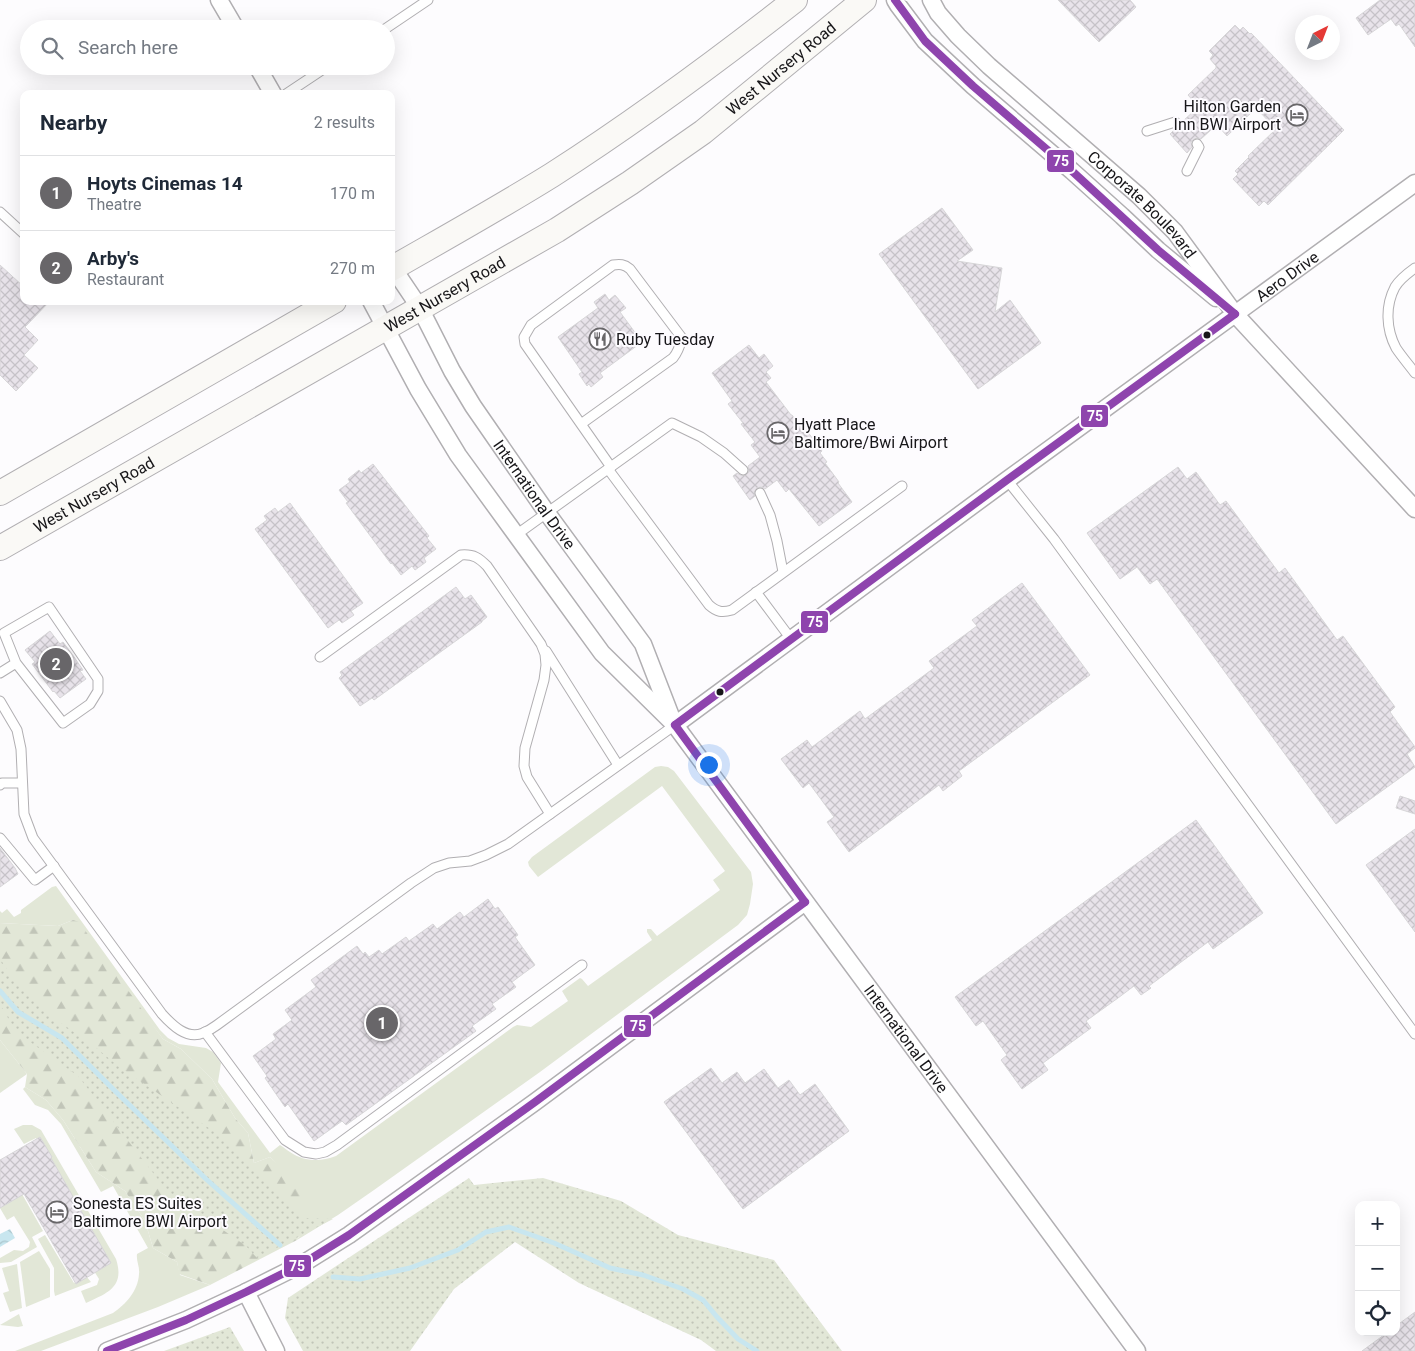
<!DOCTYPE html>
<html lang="en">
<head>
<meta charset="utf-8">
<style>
  body { margin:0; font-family:Roboto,sans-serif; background:#f2f2f3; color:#1f2937 }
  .controls { position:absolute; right:15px; bottom:15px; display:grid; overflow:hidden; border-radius:10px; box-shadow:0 5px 20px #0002 }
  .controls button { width:45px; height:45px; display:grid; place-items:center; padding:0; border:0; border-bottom:1px solid #e0e1e3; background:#fff; color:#1f2937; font:25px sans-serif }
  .compass { position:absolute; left:1295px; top:15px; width:45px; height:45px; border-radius:50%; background:#fff; box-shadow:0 5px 20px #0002; rotate:42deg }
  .you { position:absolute; left:708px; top:764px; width:18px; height:18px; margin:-12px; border:4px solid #fff; border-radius:50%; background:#1a73e8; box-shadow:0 0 0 8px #1a73e833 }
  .badge { display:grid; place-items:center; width:32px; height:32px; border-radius:50%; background:#686669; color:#fff; font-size:16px; font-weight:700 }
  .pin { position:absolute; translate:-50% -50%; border:2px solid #fff; box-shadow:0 1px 5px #0006 }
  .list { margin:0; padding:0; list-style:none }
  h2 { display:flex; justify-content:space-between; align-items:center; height:65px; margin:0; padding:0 20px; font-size:21px }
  h2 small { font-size:16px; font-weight:400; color:#747a83 }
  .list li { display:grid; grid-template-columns:32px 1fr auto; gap:15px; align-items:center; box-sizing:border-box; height:75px; padding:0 20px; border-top:1px solid #e0e1e3 }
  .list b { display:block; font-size:19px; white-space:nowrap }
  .list p { margin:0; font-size:16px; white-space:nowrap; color:#747a83 }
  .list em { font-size:16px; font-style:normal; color:#747a83 }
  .icon { flex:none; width:28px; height:28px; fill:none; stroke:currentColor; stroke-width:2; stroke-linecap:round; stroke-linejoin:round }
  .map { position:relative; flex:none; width:1415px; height:1351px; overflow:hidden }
  .search { position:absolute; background:#fff; box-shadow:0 5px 20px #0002; left:20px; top:20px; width:375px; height:55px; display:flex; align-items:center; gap:12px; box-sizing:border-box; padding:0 18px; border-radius:28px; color:#747a83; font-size:19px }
  .panel { position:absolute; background:#fff; box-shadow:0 5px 20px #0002; left:20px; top:90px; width:375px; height:215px; border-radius:10px }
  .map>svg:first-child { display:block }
  .grass { fill:#e2e7d7 }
  .forest { fill:url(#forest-firs) }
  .park { fill:url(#park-dots) }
  .water { fill:url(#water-waves) }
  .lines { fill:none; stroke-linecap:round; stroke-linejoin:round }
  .stream { stroke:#c8e6ef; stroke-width:5 }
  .building { fill:url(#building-cross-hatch); stroke:#d7d6d8 }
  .lane-casing { stroke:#b1afb2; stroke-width:11 }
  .street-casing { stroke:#b1afb2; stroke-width:19 }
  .secondary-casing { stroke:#b1afb2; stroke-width:26 }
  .lane { stroke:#fff; stroke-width:9 }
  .street { stroke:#fff; stroke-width:16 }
  .secondary { stroke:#faf9f6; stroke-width:24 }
  .bus-1-casing { stroke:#fdfbff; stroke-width:11 }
  .bus-1 { stroke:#8e44ad; stroke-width:8 }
  .bus-dot { fill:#171619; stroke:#fdfbff; stroke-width:2 }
  .labels { text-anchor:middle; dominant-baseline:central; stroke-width:4; stroke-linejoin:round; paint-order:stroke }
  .street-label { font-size:16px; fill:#171619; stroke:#fdfbff }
  .poi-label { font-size:16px; fill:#171619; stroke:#fdfbff; text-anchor:start }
  .line-badge { stroke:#fdfbff; stroke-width:2 }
  .badge-label { font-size:14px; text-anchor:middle; font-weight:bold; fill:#fff }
</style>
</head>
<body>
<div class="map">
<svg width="1415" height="1351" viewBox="0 0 1415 1351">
  <defs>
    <pattern id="forest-firs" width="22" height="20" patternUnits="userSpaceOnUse" patternTransform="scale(1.25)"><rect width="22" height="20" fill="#e2e7d7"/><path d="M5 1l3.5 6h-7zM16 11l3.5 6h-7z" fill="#c1c5b8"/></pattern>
    <pattern id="park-dots" width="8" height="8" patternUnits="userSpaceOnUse" patternTransform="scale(1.25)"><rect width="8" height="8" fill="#e2e7d7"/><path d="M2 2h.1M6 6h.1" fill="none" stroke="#c1c5b8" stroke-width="1.8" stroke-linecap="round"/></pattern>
    <pattern id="water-waves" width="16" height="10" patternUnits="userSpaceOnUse" patternTransform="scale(1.25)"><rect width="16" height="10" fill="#c8e6ef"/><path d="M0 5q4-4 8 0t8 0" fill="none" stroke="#abc5cc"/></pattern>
    <pattern id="building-cross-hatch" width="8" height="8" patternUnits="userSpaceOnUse" patternTransform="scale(1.25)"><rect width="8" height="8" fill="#e8e3ea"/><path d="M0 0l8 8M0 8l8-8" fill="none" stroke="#c6c2c8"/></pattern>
  </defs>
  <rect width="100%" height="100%" fill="#fdfcfe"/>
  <g class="grass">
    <path d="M661,766L668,767L674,771L751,872L753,884L750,904L747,915L738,925L540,1072L374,1190L338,1215L297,1240L302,1232L278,1166L270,1157L254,1163L248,1133L235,1118L212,1079L181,1049L163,1039L73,920L58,926L0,923V911L2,913L7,909L14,917L21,913V910L52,887L56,886L160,1030L168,1038L179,1044L206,1048L213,1052L221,1063L218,1082L270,1153L280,1145C284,1147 286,1150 290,1152C305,1162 320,1162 336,1156L513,1027L517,1025L531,1027L568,1001L562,991L580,978L582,979L588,986L652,940L647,932V929H651L657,936L720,890L713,880L725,871L662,786L538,877L529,866L528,862L532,857L655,767Z"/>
    <polygon points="0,1040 27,1074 0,1093"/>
    <path d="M25,1087L46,1100L63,1120L96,1172L125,1191L145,1221L153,1248L177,1262L180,1275L210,1285L158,1307L41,1351H15L113,1313C126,1304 138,1291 139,1274C140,1267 136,1261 137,1254L148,1248L113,1186L101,1192L61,1124L48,1110L35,1105L23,1089Z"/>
    <path d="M23,1125H32L41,1130L116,1259C125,1287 108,1293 86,1303L81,1291L97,1285L99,1279L94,1271L108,1263L36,1138L24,1144L14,1129Z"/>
    <polygon points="22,1194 43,1231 32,1237 37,1247 11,1262 0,1263 0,1258 14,1250 23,1251 29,1247 30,1242 14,1216 7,1220 0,1208"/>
    <polygon points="45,1235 74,1283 86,1276 91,1282 55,1296 54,1291 54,1268 38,1239"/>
    <polygon points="39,1251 50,1269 50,1297 26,1307 20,1262"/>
    <polygon points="17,1264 22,1308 10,1312 3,1293 9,1291 2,1268"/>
    <polygon points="19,1314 23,1326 18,1327 0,1325"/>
  </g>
  <path class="forest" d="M73,920L79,922L163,1039L181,1049L212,1079L235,1118L248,1133L254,1163L270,1157C277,1165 287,1171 293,1180C306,1196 308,1222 297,1240L210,1285L179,1274L177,1262L153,1248L145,1221L125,1191L96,1172L63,1120L46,1100L25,1087L27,1074L0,1040V923L58,926Z"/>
  <g class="park">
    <polygon points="0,959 12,976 51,1016 94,1046 118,1066 219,1135 304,1218 333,1219 257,1258 246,1246 167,1191 78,1076 16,1032 0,1004"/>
    <polygon points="469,1178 474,1185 543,1178 621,1201 678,1235 774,1260 842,1351 716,1351 701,1340 579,1283 515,1242 454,1289 410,1351 303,1351 285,1318 288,1298"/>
    <polygon points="230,1327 244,1351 164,1351"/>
  </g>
  <polygon class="water" points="10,1229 15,1238 0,1247 0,1234"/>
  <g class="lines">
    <g class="stream">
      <polyline points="0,991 18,1012 62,1038 114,1090 206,1179 280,1245"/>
      <polyline points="333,1277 360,1279 410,1268 458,1250 486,1232 509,1227 554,1243 610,1268 643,1275 683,1289 703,1300 717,1317 738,1339 757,1351"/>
    </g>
  </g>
  <g class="building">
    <polygon points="1058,0 1130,0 1136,7 1099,42"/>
    <polygon points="1380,0 1415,0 1415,47 1399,24 1396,26 1391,19 1368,35 1356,18"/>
    <polygon points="1235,25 1240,30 1243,27 1250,34 1251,33 1344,130 1268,205 1264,201 1259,206 1233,179 1238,174 1235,171 1249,157 1248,156 1276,129 1256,108 1227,136 1219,127 1215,131 1212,129 1201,139 1197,138 1194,139 1191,142 1192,147 1187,153 1170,134 1174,130 1180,132 1184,130 1185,125 1183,121 1195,110 1192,108 1196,104 1188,95 1216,68 1216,66 1210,59 1213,55 1209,51"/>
    <polygon points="942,208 973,250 957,261 1002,268 995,312 1010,300 1041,343 978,389 879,254"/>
    <polygon points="0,265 24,287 24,301 50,301 25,327 38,340 24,355 38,368 16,391 0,375"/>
    <polygon points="605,294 609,300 615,295 626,308 620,312 642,342 600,373 603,377 591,387 589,384 587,386 579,374 582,372 558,337 598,308 594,302"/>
    <polygon points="749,345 759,358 764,354 773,366 766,372 771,378 766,382 791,415 792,415 799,424 801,423 822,451 820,453 827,462 825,463 839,482 838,483 852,502 819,526 789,489 786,492 777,480 765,489 761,487 757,488 754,492 755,496 750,500 733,476 737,473 742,476 747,474 749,471 748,466 760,457 751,445 755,442 741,424 743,423 728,404 732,401 712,373"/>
    <polygon points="373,464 429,536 427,538 436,549 424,558 426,562 415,570 412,566 401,575 392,563 391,564 346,503 348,502 339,490 350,482 348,479 359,470 361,473"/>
    <polygon points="1178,467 1187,479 1196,472 1220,505 1226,501 1279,573 1285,568 1337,640 1343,636 1395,707 1390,712 1415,747 1415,748 1407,754 1415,767 1336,824 1157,579 1150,584 1137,567 1120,579 1087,533"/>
    <polygon points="290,503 363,603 351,611 354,615 342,623 339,620 328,628 255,529 267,520 264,516 275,508 278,512"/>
    <polygon points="1022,583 1090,675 959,771 962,776 943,791 939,785 849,852 827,822 834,817 809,783 803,788 781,759 807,740 812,747 860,711 865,719 934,668 929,661 977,626 972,620"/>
    <polygon points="456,587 465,599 471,595 487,617 482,621 482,622 374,700 372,698 360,706 339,678 342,675 340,672"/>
    <polygon points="50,631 60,644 63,642 74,657 83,670 80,671 86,679 60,698 54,691 53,692 32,664 35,662 25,650"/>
    <polygon points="1400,796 1415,801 1415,814 1396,808"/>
    <polygon points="1196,820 1263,913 1213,949 1208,942 1149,986 1151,988 1141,995 1134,986 1118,998 1086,1021 1091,1028 1043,1063 1048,1070 1022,1089 1001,1060 1007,1055 983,1021 976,1026 955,997"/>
    <polygon points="1415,829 1415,932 1366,865"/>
    <polygon points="0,848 15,868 18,874 0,887"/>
    <polygon points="488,899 495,909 498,907 518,935 515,937 535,965 512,982 516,987 492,1004 496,1009 472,1026 476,1031 346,1125 342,1121 314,1141 288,1104 285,1107 265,1078 267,1076 253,1056 276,1039 273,1034 292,1020 285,1010 316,987 311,980 357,946 363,954 365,952 369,957 379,950 382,954 406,937 409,941 433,924 437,929 460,912 464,917"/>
    <polygon points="711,1068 722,1083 737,1072 745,1083 764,1069 778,1088 789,1080 800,1095 815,1084 849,1131 743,1209 664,1102"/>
    <polygon points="40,1137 52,1157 51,1158 111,1263 76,1284 24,1194 0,1208 0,1160"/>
    <polygon points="1415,1312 1415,1351 1362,1351 1388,1332 1396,1332 1396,1326"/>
  </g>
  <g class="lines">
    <g class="lane-casing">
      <g id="lane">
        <polyline points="385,29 428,0"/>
        <polyline points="286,94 328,66"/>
        <polyline points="1147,131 1175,122 1179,126"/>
        <polyline points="1187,171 1199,147 1197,144"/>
        <polyline points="0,212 24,234"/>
        <path d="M1415,268C1408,273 1400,279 1395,287C1385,306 1386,329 1396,348C1402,357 1409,365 1415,373"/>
        <path d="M581,424L673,358C678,352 680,346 682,338L630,269C624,264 620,264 613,265L531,325L524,337L525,344L611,467"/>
        <path d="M608,469L709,605C717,612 722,613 732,610L902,486"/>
        <polyline points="1007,480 1054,539 1415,1034"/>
        <polyline points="760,493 770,515 777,541 783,572"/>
        <polyline points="516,535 672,423 701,437 724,453 743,470"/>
        <polyline points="756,592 791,639"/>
        <polyline points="546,651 618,765"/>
        <path d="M320,657L461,555C474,554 479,558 487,566L541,644L545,654L546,665L544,680L525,748L524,766L527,777L550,814"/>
        <polyline points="0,673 16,663 4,633 49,607 98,679 98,691 90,704 63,723 16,663"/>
        <path d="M0,701L17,730L21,749L24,814L33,838L162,1014C172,1025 187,1040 203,1033C208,1031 213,1028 217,1025L411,883L434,868L449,863L470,861L486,855L508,844L675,725"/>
        <polyline points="0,785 2,783 22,783"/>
        <polyline points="0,838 35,880 54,866"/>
        <polyline points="205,1032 285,1140 304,1152 316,1154 325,1152 337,1145 582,965"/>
      </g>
    </g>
    <g class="street-casing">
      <g id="street">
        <polyline points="219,0 236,29"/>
        <polyline points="895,0 898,5 925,41 973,86 1072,171 1122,216 1158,250 1216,298"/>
        <path id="s1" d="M931,0L938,13L958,36L989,66L1139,196L1175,232L1235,314L1415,509"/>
        <polyline points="257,66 273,94"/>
        <path id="s2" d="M391,265L420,308L452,371L473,406L547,513L643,644L672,719"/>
        <path id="s3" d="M371,301L418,389L458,455L602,653L675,725L1137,1351"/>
        <path id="s4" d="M675,725L1007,480L1415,183"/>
        <polyline points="246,1292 276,1351"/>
        <polyline points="107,1351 186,1320 246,1292 304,1263 349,1235 535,1102 805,902"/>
      </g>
    </g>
    <g class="secondary-casing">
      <g id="secondary">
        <path d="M391,269C445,238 499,208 552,175C636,121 716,62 795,0"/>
        <polyline points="0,493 334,301"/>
        <path id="s5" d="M0,548L557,230L630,183L703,132L864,0"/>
      </g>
    </g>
    <use href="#lane" class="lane"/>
    <use href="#street" class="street"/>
    <use href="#secondary" class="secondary"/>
    <g class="bus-1-casing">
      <g id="bus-1">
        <polyline points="895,0 925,41 973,86 1072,171 1158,250 1235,314"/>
        <polyline points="675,725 1007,480 1235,314"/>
        <polyline points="675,725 805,902"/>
        <polyline points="107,1351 186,1320 246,1292 304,1263 349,1235 535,1102 805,902"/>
      </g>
    </g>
    <use href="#bus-1" class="bus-1"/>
  </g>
  <defs>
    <g id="hotel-ring" transform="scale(1.125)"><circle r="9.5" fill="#fdfbff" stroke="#686669" stroke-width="1.5"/><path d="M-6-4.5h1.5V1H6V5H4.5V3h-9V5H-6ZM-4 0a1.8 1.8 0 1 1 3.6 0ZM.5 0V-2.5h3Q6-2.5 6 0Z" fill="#686669"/></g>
    <g id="restaurant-ring" transform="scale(1.125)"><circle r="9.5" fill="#fdfbff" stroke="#686669" stroke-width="1.5"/><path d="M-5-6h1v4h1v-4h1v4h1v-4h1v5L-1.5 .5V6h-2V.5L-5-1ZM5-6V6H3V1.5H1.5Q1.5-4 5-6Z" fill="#686669"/></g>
  </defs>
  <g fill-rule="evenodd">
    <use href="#hotel-ring" x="1297" y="115"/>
    <use href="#restaurant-ring" x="600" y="339"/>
    <use href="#hotel-ring" x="778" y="433"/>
    <use href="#hotel-ring" x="57" y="1212"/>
  </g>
  <g class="bus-dot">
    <circle cx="1207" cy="335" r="4.5"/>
    <circle cx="720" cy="692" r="4.5"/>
  </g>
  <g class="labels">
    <g class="street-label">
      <text stroke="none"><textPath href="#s5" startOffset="918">West Nursery Road</textPath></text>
      <text stroke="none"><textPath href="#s1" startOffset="295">Corporate Boulevard</textPath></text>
      <text stroke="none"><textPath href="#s4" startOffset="759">Aero Drive</textPath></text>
      <text stroke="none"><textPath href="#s5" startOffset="512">West Nursery Road</textPath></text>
      <text stroke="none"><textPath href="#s5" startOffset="108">West Nursery Road</textPath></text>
      <text stroke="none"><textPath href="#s2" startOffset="271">International Drive</textPath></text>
      <text stroke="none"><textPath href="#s3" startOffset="914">International Drive</textPath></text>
    </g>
    <g class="poi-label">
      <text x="1281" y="106" text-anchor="end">Hilton Garden<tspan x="1281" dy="18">Inn BWI Airport</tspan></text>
      <text x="616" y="339">Ruby Tuesday</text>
      <text x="794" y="424">Hyatt Place<tspan x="794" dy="18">Baltimore/Bwi Airport</tspan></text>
      <text x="73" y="1203">Sonesta ES Suites<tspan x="73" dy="18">Baltimore BWI Airport</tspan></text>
    </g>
  </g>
  <g class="line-badge">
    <rect x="1046" y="149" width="29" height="24" rx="5" fill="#8e44ad"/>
    <rect x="1080" y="404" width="29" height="24" rx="5" fill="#8e44ad"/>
    <rect x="800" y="610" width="29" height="24" rx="5" fill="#8e44ad"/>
    <rect x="623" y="1014" width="29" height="24" rx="5" fill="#8e44ad"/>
    <rect x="283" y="1254" width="29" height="24" rx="5" fill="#8e44ad"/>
  </g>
  <g class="badge-label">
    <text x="1061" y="166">75</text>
    <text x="1095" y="421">75</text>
    <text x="815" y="627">75</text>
    <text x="638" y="1031">75</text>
    <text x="297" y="1271">75</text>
  </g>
</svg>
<div class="controls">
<button>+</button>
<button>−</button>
<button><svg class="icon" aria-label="locate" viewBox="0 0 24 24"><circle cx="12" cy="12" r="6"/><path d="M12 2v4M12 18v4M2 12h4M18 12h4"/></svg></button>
</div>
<svg class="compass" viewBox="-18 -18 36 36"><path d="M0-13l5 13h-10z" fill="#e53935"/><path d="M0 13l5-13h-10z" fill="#747a83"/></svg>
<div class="you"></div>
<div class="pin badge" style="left:382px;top:1023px">1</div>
<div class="pin badge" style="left:56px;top:664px">2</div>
<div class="search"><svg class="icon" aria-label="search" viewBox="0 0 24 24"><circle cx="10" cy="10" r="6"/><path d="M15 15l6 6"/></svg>Search here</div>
<section class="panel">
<h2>Nearby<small>2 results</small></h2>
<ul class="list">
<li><span class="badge">1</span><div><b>Hoyts Cinemas 14</b><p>Theatre</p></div><em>170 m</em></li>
<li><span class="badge">2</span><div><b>Arby's</b><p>Restaurant</p></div><em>270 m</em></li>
</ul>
</section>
</div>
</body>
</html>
